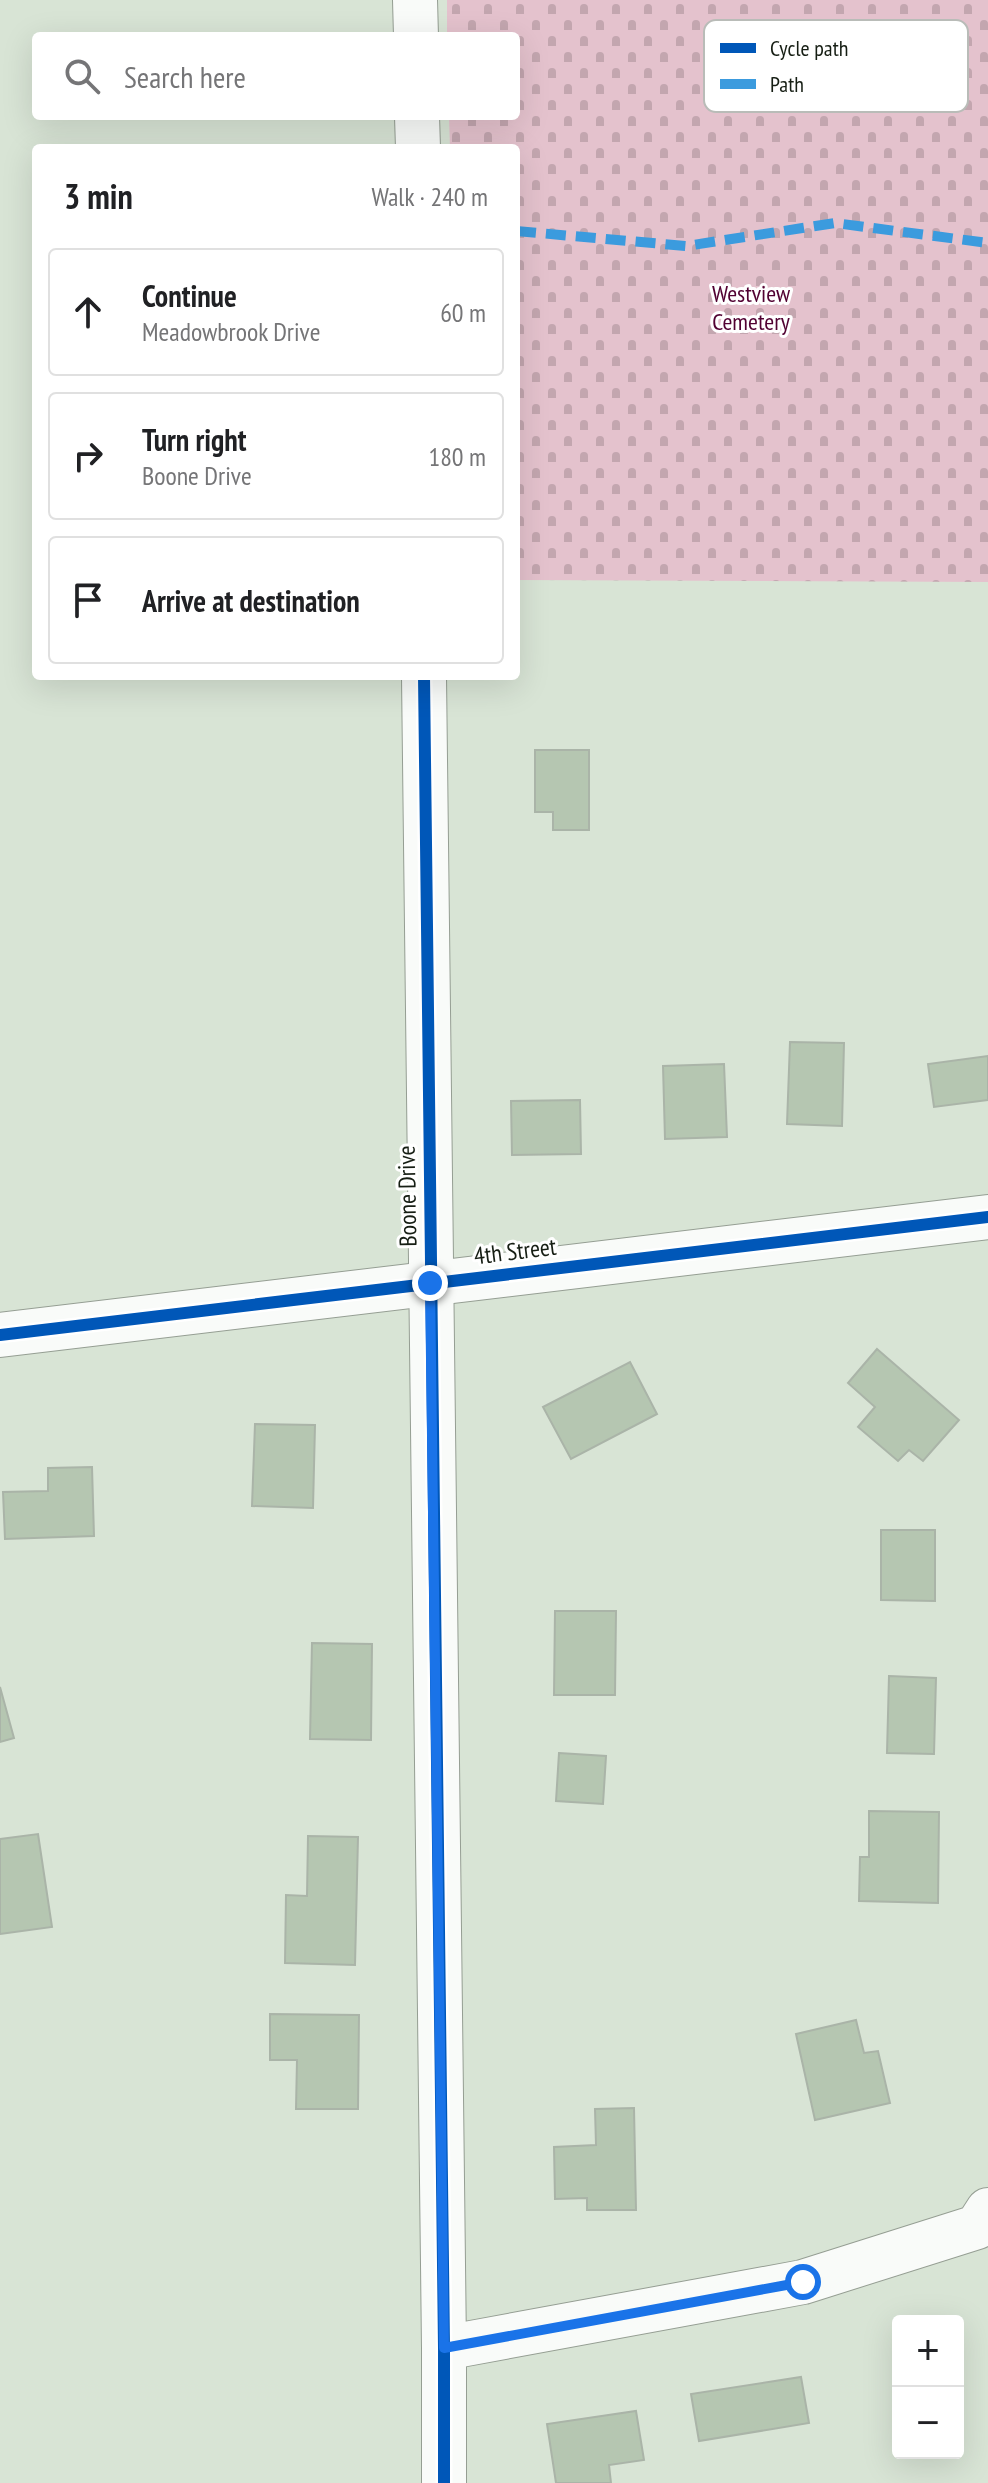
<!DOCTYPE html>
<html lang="en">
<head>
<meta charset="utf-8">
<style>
  body { margin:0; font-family:"PT Sans Narrow",sans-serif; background:#f6f6f6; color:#202124 }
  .controls { position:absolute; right:24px; bottom:24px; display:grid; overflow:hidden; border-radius:8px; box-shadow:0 8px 32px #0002 }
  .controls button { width:72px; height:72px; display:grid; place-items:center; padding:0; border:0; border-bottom:2px solid #e0e0e0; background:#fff; color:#202124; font:40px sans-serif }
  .stop { position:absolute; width:24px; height:24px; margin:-18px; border:6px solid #1a73e8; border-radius:50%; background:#fff }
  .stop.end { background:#1a73e8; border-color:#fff; box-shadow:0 2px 8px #0008 }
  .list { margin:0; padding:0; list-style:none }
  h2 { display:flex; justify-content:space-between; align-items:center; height:104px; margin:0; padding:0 32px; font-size:34px }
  h2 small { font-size:26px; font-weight:400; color:#757577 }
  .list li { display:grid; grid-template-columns:52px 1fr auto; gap:24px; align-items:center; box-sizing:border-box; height:128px; margin:0 16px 16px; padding:0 16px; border:2px solid #e0e0e0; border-radius:8px }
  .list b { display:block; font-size:30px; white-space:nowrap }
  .list p { margin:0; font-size:26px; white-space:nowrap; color:#757577 }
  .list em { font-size:26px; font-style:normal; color:#757577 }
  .icon { flex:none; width:44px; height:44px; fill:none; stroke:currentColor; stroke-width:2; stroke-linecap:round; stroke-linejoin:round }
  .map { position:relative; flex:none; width:988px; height:2483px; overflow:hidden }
  .search { position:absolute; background:#fff; box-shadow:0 8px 32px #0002; left:32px; top:32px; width:488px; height:88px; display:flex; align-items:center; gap:20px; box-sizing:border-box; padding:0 28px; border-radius:8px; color:#757577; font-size:30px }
  .panel { position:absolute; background:#fff; box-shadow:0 8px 32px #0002; left:32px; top:144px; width:488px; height:536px; border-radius:8px }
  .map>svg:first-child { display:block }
  .cemetery { fill:url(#cemetery-stones) }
  .building { fill:#b5c6b1; stroke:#aab4a8; stroke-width:2 }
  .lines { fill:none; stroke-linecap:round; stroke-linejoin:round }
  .minor-casing { stroke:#959e93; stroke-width:46 }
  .minor { stroke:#f9fbf9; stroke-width:44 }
  .quiet { stroke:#3b9bde; stroke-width:10; stroke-dasharray:20 10; stroke-linecap:butt }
  .cycleway-casing { stroke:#fff; stroke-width:17 }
  .cycleway { stroke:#0057b8; stroke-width:12 }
  .route { stroke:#1a73e8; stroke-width:10 }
  .labels { text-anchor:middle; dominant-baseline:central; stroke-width:6; stroke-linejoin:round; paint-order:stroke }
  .park-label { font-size:24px; fill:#510132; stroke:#fff }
  .street-label { font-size:24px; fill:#161e14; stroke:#fff }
  .key { fill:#fff; stroke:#b9bcb8; stroke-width:2 }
  .key-label { font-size:22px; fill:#161e14 }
</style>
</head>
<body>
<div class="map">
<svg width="988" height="2483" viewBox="0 0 988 2483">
  <defs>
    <pattern id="cemetery-stones" width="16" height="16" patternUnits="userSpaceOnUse" patternTransform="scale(2)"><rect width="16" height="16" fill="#e4c2cd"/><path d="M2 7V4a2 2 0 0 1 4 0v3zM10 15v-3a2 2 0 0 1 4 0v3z" fill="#c3a6af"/></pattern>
  </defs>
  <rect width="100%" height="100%" fill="#d8e4d5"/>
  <polygon class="cemetery" points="447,0 988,0 988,582 516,580 516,148 450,148 449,116 516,116 516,36 447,36"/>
  <g class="building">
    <polygon points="535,750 589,750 589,830 553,830 553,812 535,812"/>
    <polygon points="790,1042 844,1043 842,1126 787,1124"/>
    <polygon points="988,1056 988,1100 934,1107 928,1064"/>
    <polygon points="724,1064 727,1137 665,1139 663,1066"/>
    <polygon points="580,1100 581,1154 512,1155 511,1101"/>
    <polygon points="877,1349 959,1420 923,1461 909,1450 898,1461 858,1427 875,1407 848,1383"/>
    <polygon points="630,1362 657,1414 571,1459 543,1407"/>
    <polygon points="255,1424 315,1425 313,1508 252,1506"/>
    <polygon points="92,1467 94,1536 5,1539 3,1492 48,1491 48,1468"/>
    <polygon points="881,1530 935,1530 935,1601 881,1600"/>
    <polygon points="555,1611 616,1611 615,1695 554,1695"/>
    <polygon points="312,1643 372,1644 371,1740 310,1739"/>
    <polygon points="889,1676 936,1678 934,1754 887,1753"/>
    <polygon points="0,1687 14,1738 0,1742"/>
    <polygon points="559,1753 606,1756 603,1804 556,1801"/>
    <polygon points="869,1811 939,1812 938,1903 859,1901 860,1857 869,1857"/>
    <polygon points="38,1834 52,1927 0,1934 0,1839"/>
    <polygon points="308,1836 358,1837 355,1965 285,1963 286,1895 307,1896"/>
    <polygon points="270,2014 359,2015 358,2109 296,2109 297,2060 270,2060"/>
    <polygon points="856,2020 864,2053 878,2051 890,2103 815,2120 796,2034"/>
    <polygon points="634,2108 636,2210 587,2210 587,2198 555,2199 554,2147 596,2145 595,2109"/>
    <polygon points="801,2377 809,2423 699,2441 691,2394"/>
    <polygon points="636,2411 644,2460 609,2465 611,2483 556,2483 547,2424"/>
  </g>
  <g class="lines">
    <g class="minor-casing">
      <g id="minor">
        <polyline points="415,0 416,36"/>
        <polyline points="417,116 418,148"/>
        <polyline points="424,676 444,2348 444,2483"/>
        <polyline points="0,1335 988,1217"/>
        <polyline points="444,2348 803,2282 977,2227 988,2210"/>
      </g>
    </g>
    <use href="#minor" class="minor"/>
    <polyline class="quiet" points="516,231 686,246 835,223 988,243"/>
    <g class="cycleway-casing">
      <g id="cycleway">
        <polyline points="424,676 444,2348 444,2483"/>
        <polyline points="0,1335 988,1217"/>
      </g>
    </g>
    <use href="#cycleway" class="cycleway"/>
  </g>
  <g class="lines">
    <polyline class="route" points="430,1283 444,2348 803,2282"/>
  </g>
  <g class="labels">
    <g class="park-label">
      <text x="751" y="293">Westview<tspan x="751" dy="28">Cemetery</tspan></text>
    </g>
    <g class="street-label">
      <text transform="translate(407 1196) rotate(-91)">Boone Drive</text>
      <text transform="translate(515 1251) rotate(-7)">4th Street</text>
    </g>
  </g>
  <rect x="704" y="20" width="264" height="92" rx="12" class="key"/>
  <rect x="720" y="43" width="36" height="10" fill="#0057b8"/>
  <rect x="720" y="79" width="36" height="10" fill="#3b9bde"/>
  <g class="key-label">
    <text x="770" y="56">Cycle path</text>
    <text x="770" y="92">Path</text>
  </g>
</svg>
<div class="controls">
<button>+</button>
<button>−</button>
</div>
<div class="stop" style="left:803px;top:2282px"></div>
<div class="stop end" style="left:430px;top:1283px"></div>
<div class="search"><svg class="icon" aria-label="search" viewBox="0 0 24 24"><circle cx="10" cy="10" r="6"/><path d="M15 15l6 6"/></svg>Search here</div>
<section class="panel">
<h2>3 min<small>Walk · 240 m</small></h2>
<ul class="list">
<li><svg class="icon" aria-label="ahead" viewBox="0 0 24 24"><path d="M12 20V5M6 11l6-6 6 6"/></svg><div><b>Continue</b><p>Meadowbrook Drive</p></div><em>60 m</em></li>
<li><svg class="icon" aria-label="right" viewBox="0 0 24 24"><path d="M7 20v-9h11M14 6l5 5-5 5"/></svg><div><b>Turn right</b><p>Boone Drive</p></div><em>180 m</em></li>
<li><svg class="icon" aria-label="arrive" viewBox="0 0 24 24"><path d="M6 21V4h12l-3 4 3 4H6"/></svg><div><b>Arrive at destination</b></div></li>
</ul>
</section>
</div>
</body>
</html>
